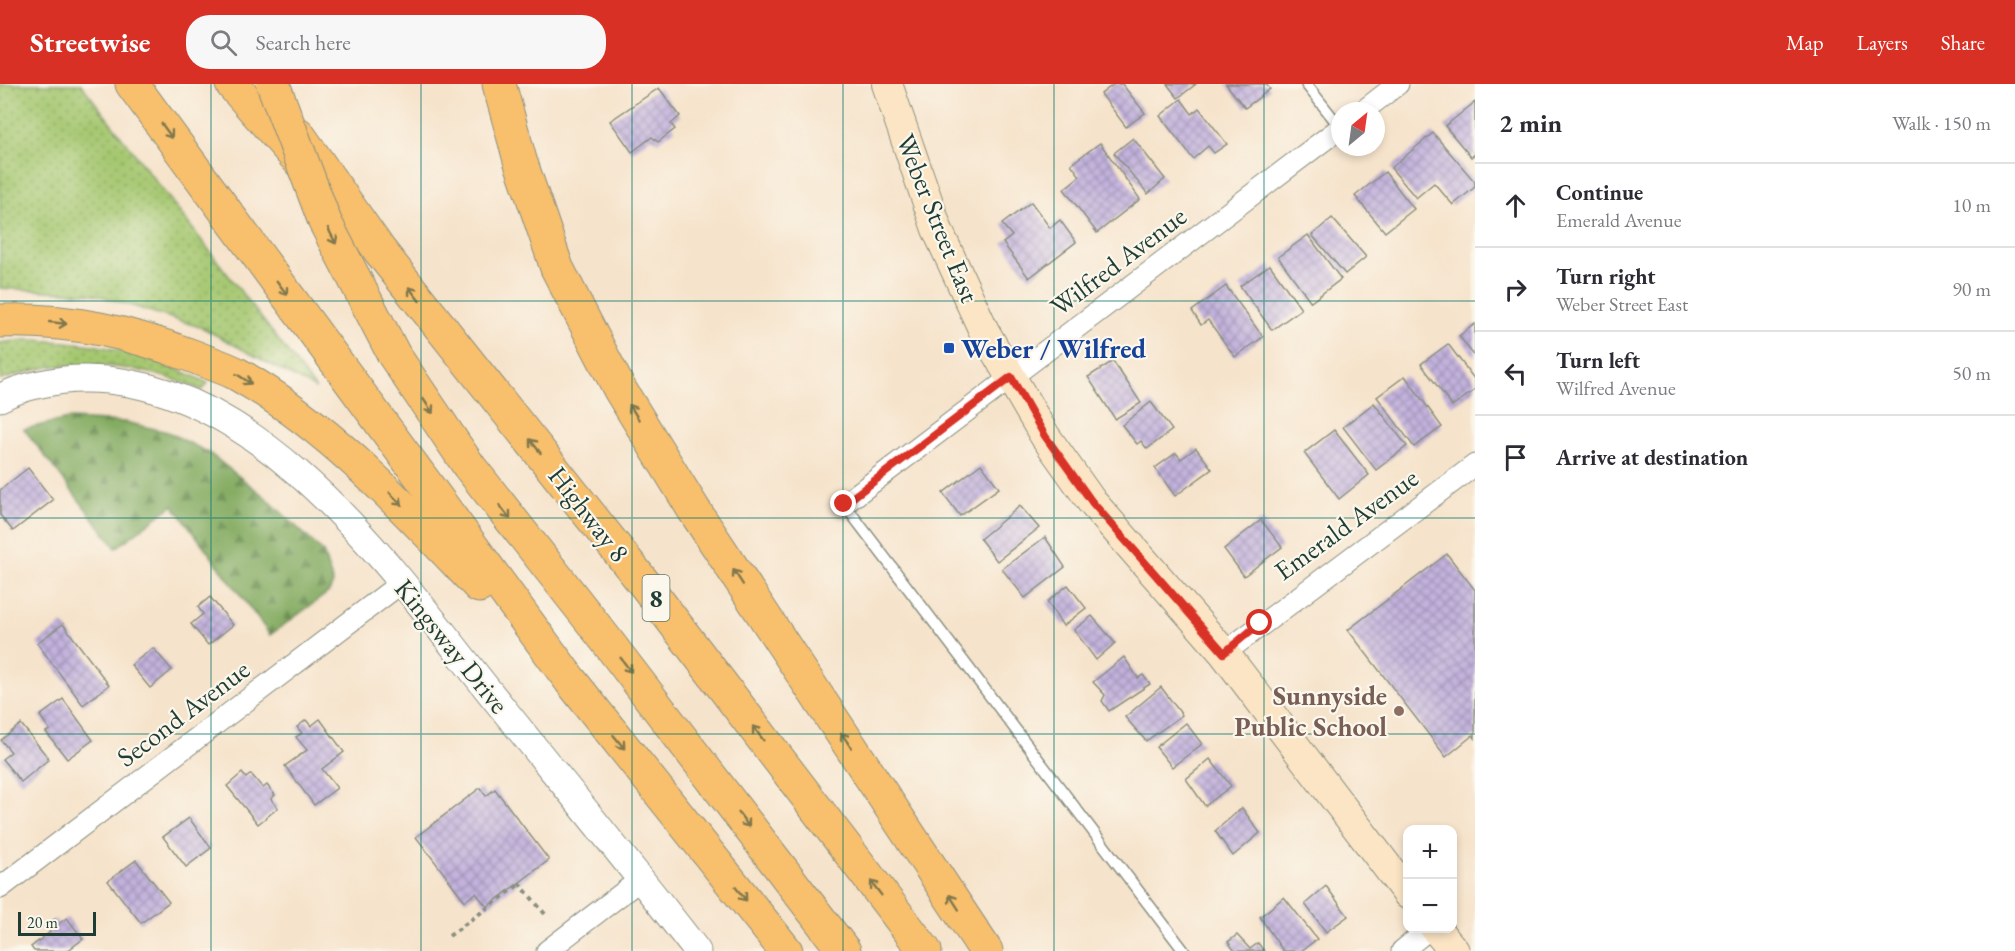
<!DOCTYPE html>
<html lang="en">
<head>
<meta charset="utf-8">
<style>
  body { margin:0; font-family:"EB Garamond",serif; background:#f7f7f7; color:#2b2b33 }
  .controls { position:absolute; right:18px; bottom:18px; display:grid; overflow:hidden; border-radius:12px; box-shadow:0 3px 9px #0003 }
  .controls button { width:54px; height:54px; display:grid; place-items:center; padding:0; border:0; border-bottom:2px solid #e1e1e2; background:#fff; color:#2b2b33; font:30px sans-serif }
  .compass { position:absolute; left:1331px; top:18px; width:54px; height:54px; border-radius:50%; background:#fff; box-shadow:0 3px 9px #0003; rotate:29deg }
  .scale { position:absolute; left:18px; bottom:15px; width:78px; box-sizing:border-box; padding-left:6px; border:3px solid #1f3d34; border-top:0; font-size:16px; line-height:21px; white-space:nowrap; color:#1f3d34; -webkit-text-stroke:4px #fbf7ec; paint-order:stroke }
  .stop { position:absolute; width:18px; height:18px; margin:-14px; border:4px solid #d93025; border-radius:50%; background:#fff }
  .stop.end { background:#d93025; border-color:#fff; box-shadow:0 2px 6px #0008 }
  .list { margin:0; padding:0; list-style:none }
  h2 { display:flex; justify-content:space-between; align-items:center; height:78px; margin:0; padding:0 24px; font-size:26px }
  h2 small { font-size:20px; font-weight:400; color:#7c7c81 }
  .list li { display:grid; grid-template-columns:39px 1fr auto; gap:18px; align-items:center; box-sizing:border-box; height:84px; padding:0 24px; border-top:2px solid #e1e1e2 }
  .list b { display:block; font-size:22px; white-space:nowrap }
  .list p { margin:0; font-size:20px; white-space:nowrap; color:#7c7c81 }
  .list em { font-size:20px; font-style:normal; color:#7c7c81 }
  .icon { flex:none; width:33px; height:33px; fill:none; stroke:currentColor; stroke-width:2; stroke-linecap:round; stroke-linejoin:round }
  .map { position:relative; flex:none; width:1475px; height:867px; overflow:hidden }
  header { display:flex; align-items:center; gap:36px; box-sizing:border-box; height:84px; padding:0 30px; background:#d93025; color:#fff }
  header strong { font-size:28px }
  nav { display:flex; gap:33px; margin-inline-start:auto; font-size:21px }
  .search { width:420px; height:54px; background:#f7f7f7; display:flex; align-items:center; gap:15px; box-sizing:border-box; padding:0 21px; border-radius:24px; color:#7c7c81; font-size:22px }
  main { display:flex }
  aside { flex:1; background:#fff }
  .map>svg:first-child { display:block }
  .grass { fill:url(#grass-dots); stroke:#628252; stroke-width:1.5 }
  .forest { fill:url(#forest-firs); stroke:#52744b; stroke-width:1.5 }
  .building { fill:url(#building-cross-hatch) }
  .lines { fill:none; stroke-linecap:round; stroke-linejoin:round }
  .service-casing { stroke:#8a9080; stroke-width:13 }
  .minor-casing { stroke:#8a9080; stroke-width:23 }
  .tertiary-casing { stroke:#8a9080; stroke-width:29 }
  .secondary-casing { stroke:#8a9080; stroke-width:32 }
  .motorway-casing { stroke:#8a9080; stroke-width:35 }
  .path { stroke:#8a9080; stroke-width:4; stroke-dasharray:4.5 4.5; stroke-linecap:butt }
  .service { stroke:#fff; stroke-width:10 }
  .minor { stroke:#fff; stroke-width:21 }
  .tertiary { stroke:#fff; stroke-width:27 }
  .secondary { stroke:#fce5c4; stroke-width:30 }
  .motorway { stroke:#f8bf6c; stroke-width:33 }
  .motorway-bridge-casing { stroke:#8a9080; stroke-width:35; stroke-linecap:butt }
  .motorway-bridge { stroke:#f8bf6c; stroke-width:33 }
  .oneway { stroke:#81784d }
  .route { stroke:#d93025; stroke-width:8 }
  .grid { fill:none; stroke:#0f766e; stroke-width:1.5; stroke-opacity:0.55 }
  .transit-dot { fill:#1a4fb4; stroke:#fbf7ec; stroke-width:2 }
  .education-dot { fill:#8d6e63; stroke:#fbf7ec; stroke-width:2 }
  .labels { text-anchor:middle; dominant-baseline:central; stroke-width:4.5; stroke-linejoin:round; paint-order:stroke }
  .shield { fill:#fbf7ec; stroke:#61756b; stroke-width:1.5 }
  .shield-label { font-size:26px; font-weight:bold; fill:#1f3d34 }
  .street-label { font-size:27px; fill:#1f3d34; stroke:#fbf7ec }
  .transit-label { font-size:27px; font-weight:bold; fill:#164399; stroke:#fbf7ec; text-anchor:start }
  .education-label { font-size:27px; font-weight:bold; fill:#785e54; stroke:#fbf7ec; text-anchor:end }
</style>
</head>
<body>
<header>
<strong>Streetwise</strong>
<div class="search"><svg class="icon" aria-label="search" viewBox="0 0 24 24"><circle cx="10" cy="10" r="6"/><path d="M15 15l6 6"/></svg>Search here</div>
<nav><a>Map</a><a>Layers</a><a>Share</a></nav>
</header>
<main>
<div class="map">
<svg width="1475" height="867" viewBox="0 0 1475 867">
  <defs>
    <pattern id="grass-dots" width="8" height="8" patternUnits="userSpaceOnUse" patternTransform="scale(1.5)"><rect width="8" height="8" fill="#a5c770"/><path d="M2 2h.1M6 6h.1" fill="none" stroke="#86a35d" stroke-width="1.8" stroke-linecap="round"/></pattern>
    <pattern id="forest-firs" width="22" height="20" patternUnits="userSpaceOnUse" patternTransform="scale(1.5)"><rect width="22" height="20" fill="#84ac62"/><path d="M5 1l3.5 6h-7zM16 11l3.5 6h-7z" fill="#6b8d52"/></pattern>
    <pattern id="building-cross-hatch" width="8" height="8" patternUnits="userSpaceOnUse" patternTransform="scale(1.5)"><rect width="8" height="8" fill="#c3b2dd"/><path d="M0 0l8 8M0 8l8-8" fill="none" stroke="#9e92b4"/></pattern>
  </defs>
  <rect width="100%" height="100%" fill="#fbf7ec"/>
  <filter id="ink" filterUnits="userSpaceOnUse"><feTurbulence type="fractalNoise" baseFrequency=".0167" numOctaves="2"/><feDisplacementMap in="SourceGraphic" scale="12" xChannelSelector="R" yChannelSelector="G"/><feConvolveMatrix kernelMatrix="1 2 1 2 8 2 1 2 1" color-interpolation-filters="sRGB"/></filter>
  <filter id="wash" filterUnits="userSpaceOnUse"><feTurbulence type="fractalNoise" baseFrequency=".008" numOctaves="4" result="noise"/><feDisplacementMap in="SourceGraphic" scale="24" xChannelSelector="R" yChannelSelector="G"/><feGaussianBlur stdDeviation="1.35" result="paint"/><feColorMatrix in="noise" values="0 0 0 0 0 0 0 0 0 0 0 0 0 0 0 0 0 1.4 0 .05"/><feComposite in="paint" operator="in"/></filter>
  <g filter="url(#wash)">
    <rect width="100%" height="100%" fill="#f6e3cb"/>
    <g class="grass">
      <polygon points="0,0 81,0 316,305 203,244 94,210 0,204"/>
      <path d="M24,256C95,257 144,268 208,299L202,306C158,287 107,278 58,282C39,283 19,291 0,296V259Z"/>
    </g>
    <polygon class="forest" points="68,335 125,338 168,348 209,369 264,412 323,468 333,499 329,508 270,551 173,421 116,464 24,345"/>
    <g id="blocks">
      <g class="building">
        <polygon points="1114,0 1122,0 1145,29 1126,43 1101,10"/>
        <polygon points="1167,0 1196,0 1178,14"/>
        <polygon points="1226,0 1266,0 1270,5 1245,24"/>
        <polygon points="659,4 680,32 671,40 675,45 658,58 652,53 632,68 610,37"/>
        <polygon points="1181,15 1192,30 1199,24 1227,60 1214,69 1208,62 1193,75 1160,32"/>
        <polygon points="1475,18 1475,70 1471,73 1445,42"/>
        <polygon points="1433,49 1475,98 1475,103 1453,121 1434,99 1416,114 1391,84"/>
        <polygon points="1133,54 1165,95 1148,110 1114,69"/>
        <polygon points="1100,59 1140,115 1097,149 1064,105 1080,92 1071,80"/>
        <polygon points="1385,88 1414,125 1385,148 1355,112"/>
        <polygon points="1031,118 1050,144 1060,136 1076,158 1029,194 1003,159 1012,152 1002,140"/>
        <polygon points="1332,134 1366,173 1345,190 1312,151"/>
        <polygon points="1308,151 1341,195 1311,218 1278,173"/>
        <polygon points="1270,181 1301,225 1272,246 1240,202"/>
        <polygon points="1226,202 1263,253 1235,273 1208,236 1201,241 1192,227"/>
        <polygon points="1475,240 1475,273 1459,252"/>
        <polygon points="1448,260 1475,296 1475,306 1452,322 1421,280"/>
        <polygon points="1113,277 1141,319 1115,335 1088,293"/>
        <polygon points="1405,292 1442,343 1414,363 1377,313"/>
        <polygon points="1151,318 1172,346 1147,365 1141,357 1137,360 1122,341"/>
        <polygon points="1374,319 1407,362 1376,386 1343,343"/>
        <polygon points="1334,346 1369,391 1339,415 1304,369"/>
        <polygon points="1196,364 1212,385 1175,412 1155,384 1176,369 1181,375"/>
        <polygon points="981,380 999,404 960,432 943,409"/>
        <polygon points="28,384 53,416 13,447 0,431 0,406"/>
        <polygon points="1020,422 1039,444 997,477 980,455"/>
        <polygon points="1261,436 1282,463 1244,492 1224,465"/>
        <polygon points="1045,453 1065,483 1025,514 1002,485"/>
        <polygon points="1447,470 1475,506 1475,654 1473,651 1446,673 1348,546"/>
        <polygon points="1068,501 1086,524 1063,542 1047,518"/>
        <polygon points="210,513 233,541 208,561 191,540 203,530 198,523"/>
        <polygon points="1092,532 1115,559 1096,576 1074,546"/>
        <polygon points="63,540 109,601 83,621 37,559"/>
        <polygon points="153,564 172,586 150,604 131,581"/>
        <polygon points="1124,573 1138,594 1143,591 1150,600 1109,627 1102,617 1105,611 1093,598"/>
        <polygon points="1161,603 1182,631 1146,657 1125,633"/>
        <polygon points="63,615 93,656 67,675 46,648 50,646 40,632"/>
        <polygon points="320,635 344,668 322,685 337,704 314,721 285,682 307,666 296,653 302,649 297,643 306,636 311,642"/>
        <polygon points="1186,639 1202,660 1172,683 1156,663"/>
        <polygon points="21,640 49,675 21,698 2,675 11,668 1,656"/>
        <polygon points="1210,675 1231,702 1205,722 1186,695"/>
        <polygon points="242,689 246,694 251,690 263,704 267,701 275,711 271,715 278,724 258,740 227,702"/>
        <polygon points="480,704 486,712 495,705 549,776 487,823 476,809 465,817 416,753"/>
        <polygon points="1242,724 1260,749 1233,772 1215,747"/>
        <polygon points="189,734 211,764 186,783 163,753"/>
        <polygon points="136,776 169,818 141,839 108,797"/>
        <polygon points="1326,802 1348,832 1326,848 1305,820"/>
        <polygon points="1284,813 1317,855 1301,867 1283,867 1260,833"/>
        <polygon points="67,834 83,855 67,867 34,867 31,863 50,848 46,842 55,835 58,840"/>
        <polygon points="1237,851 1250,865 1258,859 1264,867 1235,867 1228,858"/>
      </g>
    </g>
  </g>
  <g filter="url(#ink)">
    <use href="#blocks" fill-opacity="0" stroke="#8a9080" stroke-width="1.5"/>
    <g class="lines">
      <g class="service-casing">
        <g id="service">
          <polyline points="1306,0 1340,43"/>
          <polyline points="844,420 1184,867"/>
        </g>
      </g>
      <g class="minor-casing">
        <g id="minor">
          <polyline points="1363,27 1398,0"/>
          <polyline points="844,420 1340,44"/>
          <polyline points="1224,569 1475,381"/>
          <polyline points="0,804 401,499"/>
          <polyline points="547,867 641,795"/>
          <polyline points="1402,867 1430,844"/>
        </g>
      </g>
      <g class="tertiary-casing">
        <path id="tertiary" d="M0,314C21,302 59,295 83,295C264,293 398,495 500,621C566,703 633,784 697,867"/>
      </g>
      <g class="secondary-casing">
        <g id="secondary">
          <polyline points="887,0 937,145 984,247 1045,352 1092,418 1224,569 1408,810"/>
          <polyline points="1435,844 1454,867"/>
        </g>
      </g>
      <g class="motorway-casing">
        <g id="motorway">
          <polyline points="132,0 570,596 786,867"/>
          <polyline points="232,0 303,81"/>
          <polyline points="499,0 520,76 557,184 619,304 694,426 986,867"/>
          <polyline points="298,50 380,167 647,503 925,867"/>
          <path d="M0,237C71,235 129,248 195,273C209,279 224,283 237,290C331,343 405,425 479,502"/>
          <polyline points="469,382 603,552 844,867"/>
        </g>
      </g>
      <g class="path">
        <polyline points="519,799 545,830"/>
        <polyline points="449,852 520,800"/>
      </g>
      <use href="#service" class="service"/>
      <use href="#minor" class="minor"/>
      <use href="#tertiary" class="tertiary"/>
      <use href="#secondary" class="secondary"/>
      <use href="#motorway" class="motorway"/>
      <g class="motorway-bridge-casing">
        <polyline id="motorway-bridge" points="273,0 325,138 394,271 469,382"/>
      </g>
      <use href="#motorway-bridge" class="motorway-bridge"/>
    </g>
    <defs><path id="oneway-shaft" d="M-6 0H5M1.5-3L5.5 0L1.5 3" fill="none" stroke-width="1.6" stroke-linecap="round" stroke-linejoin="round" transform="scale(1.5)"/></defs>
    <g class="oneway">
      <use href="#oneway-shaft" transform="translate(167 47) rotate(54)"/>
      <use href="#oneway-shaft" transform="translate(332 152) rotate(63)"/>
      <use href="#oneway-shaft" transform="translate(282 204) rotate(54)"/>
      <use href="#oneway-shaft" transform="translate(414 210) rotate(-128)"/>
      <use href="#oneway-shaft" transform="translate(58 239) rotate(6)"/>
      <use href="#oneway-shaft" transform="translate(244 295) rotate(33)"/>
      <use href="#oneway-shaft" transform="translate(428 322) rotate(56)"/>
      <use href="#oneway-shaft" transform="translate(634 328) rotate(-122)"/>
      <use href="#oneway-shaft" transform="translate(535 362) rotate(-128)"/>
      <use href="#oneway-shaft" transform="translate(396 415) rotate(45)"/>
      <use href="#oneway-shaft" transform="translate(505 428) rotate(52)"/>
      <use href="#oneway-shaft" transform="translate(738 493) rotate(-123)"/>
      <use href="#oneway-shaft" transform="translate(626 581) rotate(53)"/>
      <use href="#oneway-shaft" transform="translate(758 649) rotate(-127)"/>
      <use href="#oneway-shaft" transform="translate(846 656) rotate(-123)"/>
      <use href="#oneway-shaft" transform="translate(619 658) rotate(51)"/>
      <use href="#oneway-shaft" transform="translate(744 736) rotate(53)"/>
      <use href="#oneway-shaft" transform="translate(876 804) rotate(-127)"/>
      <use href="#oneway-shaft" transform="translate(741 810) rotate(51)"/>
      <use href="#oneway-shaft" transform="translate(954 818) rotate(-123)"/>
    </g>
  </g>
  <g class="lines" filter="url(#ink)">
    <polyline class="route" points="844,420 1011,293 1045,352 1092,418 1224,569 1260,539"/>
  </g>
  <path class="grid" d="M211,0V867M421,0V867M632,0V867M843,0V867M1054,0V867M1264,0V867M0,217H1475M0,434H1475M0,650H1475"/>
  <rect class="transit-dot" x="943" y="258" width="12" height="12" rx="3"/>
  <circle class="education-dot" cx="1399" cy="627" r="6"/>
  <g class="labels">
    <rect class="shield" x="642.5" y="491" width="27" height="46" rx="4.5"/>
    <g class="shield-label">
      <text x="656" y="514">8</text>
    </g>
    <g class="street-label">
      <text transform="translate(938 134) rotate(68)">Weber Street East</text>
      <text transform="translate(1118 177) rotate(-37)">Wilfred Avenue</text>
      <text transform="translate(589 430) rotate(52)">Highway 8</text>
      <text transform="translate(1346 440) rotate(-36)">Emerald Avenue</text>
      <text transform="translate(452 562) rotate(51)">Kingsway Drive</text>
      <text transform="translate(183 629) rotate(-37)">Second Avenue</text>
    </g>
    <g class="transit-label">
      <text x="961" y="264">Weber / Wilfred</text>
    </g>
    <g class="education-label">
      <text x="1387" y="611">Sunnyside<tspan x="1387" dy="31">Public School</tspan></text>
    </g>
  </g>
</svg>
<div class="controls">
<button>+</button>
<button>−</button>
</div>
<svg class="compass" viewBox="-18 -18 36 36"><path d="M0-13l5 13h-10z" fill="#e53935"/><path d="M0 13l5-13h-10z" fill="#7c7c81"/></svg>
<div class="scale">20 m</div>
<div class="stop" style="left:1260px;top:539px"></div>
<div class="stop end" style="left:844px;top:420px"></div>
</div>
<aside>
<h2>2 min<small>Walk · 150 m</small></h2>
<ul class="list">
<li><svg class="icon" aria-label="ahead" viewBox="0 0 24 24"><path d="M12 20V5M6 11l6-6 6 6"/></svg><div><b>Continue</b><p>Emerald Avenue</p></div><em>10 m</em></li>
<li><svg class="icon" aria-label="right" viewBox="0 0 24 24"><path d="M7 20v-9h11M14 6l5 5-5 5"/></svg><div><b>Turn right</b><p>Weber Street East</p></div><em>90 m</em></li>
<li><svg class="icon" aria-label="left" viewBox="0 0 24 24"><path d="M17 20v-9H6M10 6l-5 5 5 5"/></svg><div><b>Turn left</b><p>Wilfred Avenue</p></div><em>50 m</em></li>
<li><svg class="icon" aria-label="arrive" viewBox="0 0 24 24"><path d="M6 21V4h12l-3 4 3 4H6"/></svg><div><b>Arrive at destination</b></div></li>
</ul>
</aside>
</main>
</body>
</html>
